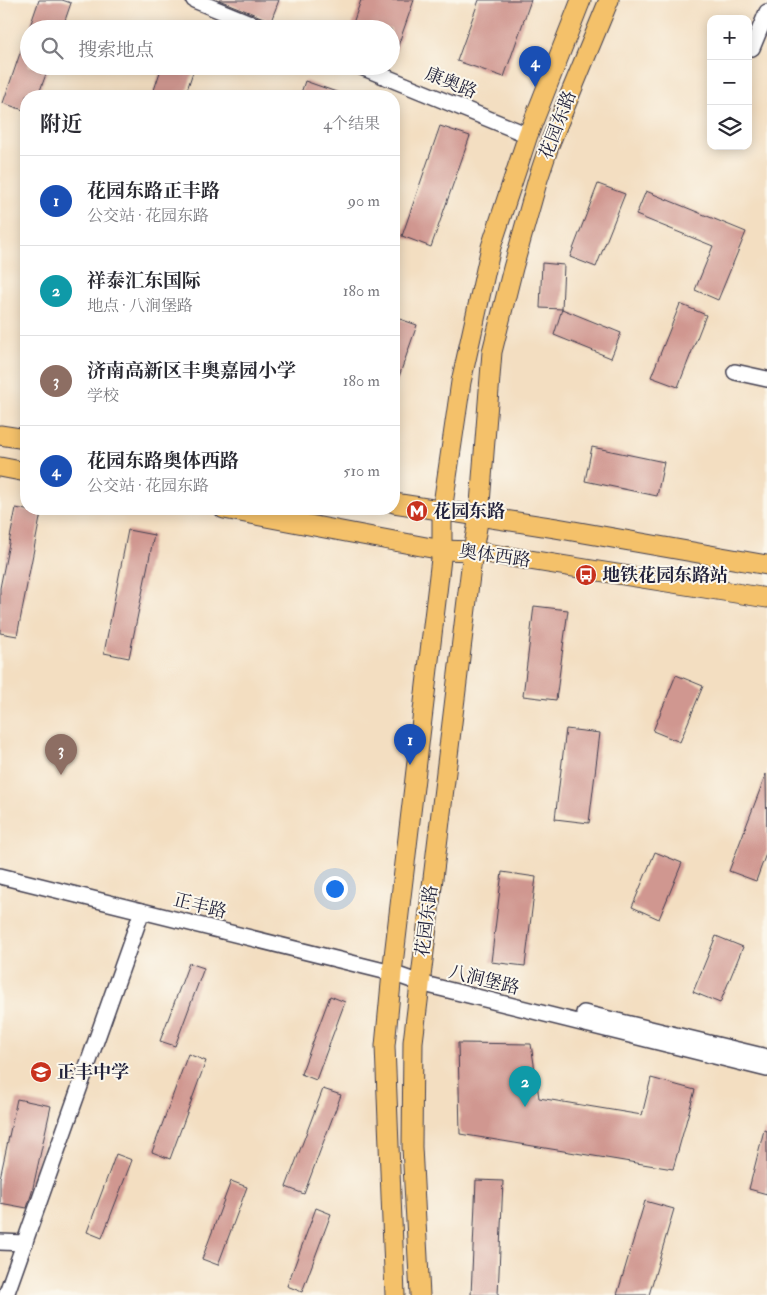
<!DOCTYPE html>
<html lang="zh">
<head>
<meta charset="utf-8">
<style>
  body { margin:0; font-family:"IM FELL Double Pica","Noto Serif SC",serif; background:#f2f2f3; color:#2b2b33 }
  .controls { position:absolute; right:15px; top:15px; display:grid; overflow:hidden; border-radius:10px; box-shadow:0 2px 12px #0003 }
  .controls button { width:45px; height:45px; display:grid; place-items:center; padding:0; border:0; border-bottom:1px solid #e1e1e2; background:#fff; color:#2b2b33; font:25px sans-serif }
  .you { position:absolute; left:334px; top:888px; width:18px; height:18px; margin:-12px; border:4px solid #fff; border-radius:50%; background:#1a73e8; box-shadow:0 0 0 8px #1a73e833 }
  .badge { display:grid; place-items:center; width:32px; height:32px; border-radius:50%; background:#ea580c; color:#fff; font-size:16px; font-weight:700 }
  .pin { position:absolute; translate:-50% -41px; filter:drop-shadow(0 1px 2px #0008) }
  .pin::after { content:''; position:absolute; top:26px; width:18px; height:15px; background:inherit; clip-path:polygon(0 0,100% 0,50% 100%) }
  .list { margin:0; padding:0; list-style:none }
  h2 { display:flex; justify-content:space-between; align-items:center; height:65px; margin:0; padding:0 20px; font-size:21px }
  h2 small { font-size:16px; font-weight:400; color:#7c7c81 }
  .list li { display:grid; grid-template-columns:32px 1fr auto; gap:15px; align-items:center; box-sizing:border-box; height:90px; padding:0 20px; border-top:1px solid #e1e1e2 }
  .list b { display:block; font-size:19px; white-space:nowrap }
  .list p { margin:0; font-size:16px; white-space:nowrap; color:#7c7c81 }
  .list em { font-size:16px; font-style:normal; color:#7c7c81 }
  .icon { flex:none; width:28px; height:28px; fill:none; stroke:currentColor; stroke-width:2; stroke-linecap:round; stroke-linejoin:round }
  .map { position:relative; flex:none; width:767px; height:1295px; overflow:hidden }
  .search { position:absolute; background:#fff; box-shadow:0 2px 12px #0003; left:20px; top:20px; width:380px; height:55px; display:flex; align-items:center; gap:12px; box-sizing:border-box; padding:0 18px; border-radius:28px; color:#7c7c81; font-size:19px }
  .panel { position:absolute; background:#fff; box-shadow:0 2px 12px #0003; left:20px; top:90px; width:380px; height:425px; border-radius:20px }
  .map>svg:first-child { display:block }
  .building { fill:#d09790 }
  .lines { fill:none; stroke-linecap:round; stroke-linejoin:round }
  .minor-casing { stroke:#413e4f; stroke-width:18 }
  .major-casing { stroke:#413e4f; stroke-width:21 }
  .minor { stroke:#fff; stroke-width:15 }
  .major { stroke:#f4c16a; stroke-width:19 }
  .labels { text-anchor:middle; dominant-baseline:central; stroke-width:4; stroke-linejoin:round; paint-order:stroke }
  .street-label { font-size:18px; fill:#22223b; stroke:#fbf7ec }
  .poi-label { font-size:18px; font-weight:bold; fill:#22223b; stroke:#fbf7ec; text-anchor:start }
</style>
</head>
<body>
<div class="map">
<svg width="767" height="1295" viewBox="0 0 767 1295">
  <rect width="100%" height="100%" fill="#fbf7ec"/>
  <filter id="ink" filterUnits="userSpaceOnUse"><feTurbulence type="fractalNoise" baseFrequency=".02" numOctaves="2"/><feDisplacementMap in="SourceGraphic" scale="10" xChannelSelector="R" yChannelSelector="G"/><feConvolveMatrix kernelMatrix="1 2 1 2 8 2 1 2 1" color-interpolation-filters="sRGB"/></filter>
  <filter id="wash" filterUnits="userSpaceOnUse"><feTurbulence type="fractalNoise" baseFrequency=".0096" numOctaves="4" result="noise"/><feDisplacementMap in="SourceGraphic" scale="20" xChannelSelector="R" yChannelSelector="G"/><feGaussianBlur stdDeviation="1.12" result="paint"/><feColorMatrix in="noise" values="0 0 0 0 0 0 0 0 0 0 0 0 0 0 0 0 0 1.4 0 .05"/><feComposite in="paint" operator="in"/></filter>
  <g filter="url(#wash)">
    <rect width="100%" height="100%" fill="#f3dec1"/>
    <g id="blocks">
      <g class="building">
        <polygon points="39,0 62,0 71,3 62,29 29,29"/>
        <polygon points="219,0 279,0 271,21"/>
        <polygon points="361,0 414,0 393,60 391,60 391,29 351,29"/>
        <polygon points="479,0 531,0 504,77 457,61"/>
        <polygon points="27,33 29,33 29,66 49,66 38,96 26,96 26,111 3,103"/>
        <polygon points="162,66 195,66 185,96 152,96"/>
        <polygon points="305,81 345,95 345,96 300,96"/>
        <polygon points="440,126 470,136 431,247 402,236"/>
        <polygon points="598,184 625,194 596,267 570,257"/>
        <polygon points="646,191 746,232 718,300 695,290 713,246 636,215"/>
        <polygon points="542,263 564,265 562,309 540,308"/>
        <polygon points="680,304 706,315 678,387 651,377"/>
        <polygon points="562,309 621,333 611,358 554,335"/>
        <polygon points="394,317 417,325 395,388 394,388"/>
        <polygon points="592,447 664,462 657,496 585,481"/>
        <polygon points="16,508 41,513 17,636 0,633 0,588"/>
        <polygon points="128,530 154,535 129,658 104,653"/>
        <polygon points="534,606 568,610 556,700 523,696"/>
        <polygon points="676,675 703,686 680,742 653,731"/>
        <polygon points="566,729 600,733 589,823 555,819"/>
        <polygon points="766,774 767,851 756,881 729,871"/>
        <polygon points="655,852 682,863 659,919 632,907"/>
        <polygon points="502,872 536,877 525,966 491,962"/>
        <polygon points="716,936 743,947 720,1003 693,992"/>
        <polygon points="189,963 204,968 175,1046 160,1041"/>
        <polygon points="330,996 345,1002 316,1080 301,1074"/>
        <polygon points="458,1043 531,1044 539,1098 642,1115 651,1078 695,1090 673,1169 460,1134"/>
        <polygon points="188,1054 206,1061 170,1159 152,1152"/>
        <polygon points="323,1089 341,1095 304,1194 286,1187"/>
        <polygon points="17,1099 51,1106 32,1192 27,1208 0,1203 0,1178"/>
        <polygon points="764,1130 767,1131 767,1194 749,1189"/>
        <polygon points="116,1154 132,1160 102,1238 87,1232"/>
        <polygon points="476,1180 503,1181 498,1295 471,1295"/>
        <polygon points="231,1181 247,1187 218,1265 202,1259"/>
        <polygon points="645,1201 674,1209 649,1295 617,1295"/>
        <polygon points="316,1208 331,1214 302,1292 287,1286"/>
      </g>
    </g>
  </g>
  <g filter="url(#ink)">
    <use href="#blocks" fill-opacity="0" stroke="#413e4f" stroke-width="1"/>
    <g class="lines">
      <g class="minor-casing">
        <g id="minor">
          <polyline points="194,0 265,29"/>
          <polyline points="752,48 767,12"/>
          <polyline points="359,66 528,135"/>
          <polyline points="735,372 767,379"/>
          <polyline points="0,876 392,973 420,983 767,1069"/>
          <polyline points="584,1013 767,1057"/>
          <polyline points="0,1242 25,1243"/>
          <polyline points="6,1295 142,911"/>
        </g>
      </g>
      <g class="major-casing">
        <g id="major">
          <polyline points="0,435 26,439"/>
          <polyline points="0,467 26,472"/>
          <polyline points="394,503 556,528 767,565"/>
          <polyline points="224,509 442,550 473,551 767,598"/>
          <polyline points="395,1295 385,1046 392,973 442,550 442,511 461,382 491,247 528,135 581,0"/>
          <polyline points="420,1295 412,1147 413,1042 473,551 479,516 492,352 513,268 538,179 550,143 609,0"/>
        </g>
      </g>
      <use href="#minor" class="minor"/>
      <use href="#major" class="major"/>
    </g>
  </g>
  <defs>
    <g id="metro-disc" transform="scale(1.125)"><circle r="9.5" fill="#c8321e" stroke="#fbf7ec"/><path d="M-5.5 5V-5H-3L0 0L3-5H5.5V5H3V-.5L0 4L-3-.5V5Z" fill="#fff"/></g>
    <g id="bus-disc" transform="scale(1.125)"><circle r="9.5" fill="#c8321e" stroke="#fbf7ec"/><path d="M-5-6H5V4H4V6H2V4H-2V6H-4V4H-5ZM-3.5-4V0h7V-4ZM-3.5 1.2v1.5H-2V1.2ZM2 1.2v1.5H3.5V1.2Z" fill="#fff"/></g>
    <g id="school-disc" transform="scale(1.125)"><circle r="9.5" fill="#c8321e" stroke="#fbf7ec"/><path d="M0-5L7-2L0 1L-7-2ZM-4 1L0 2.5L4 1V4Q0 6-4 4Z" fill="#fff"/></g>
  </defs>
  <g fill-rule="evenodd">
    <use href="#metro-disc" x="417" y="511"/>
    <use href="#bus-disc" x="586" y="575"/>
    <use href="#school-disc" x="41" y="1072"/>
  </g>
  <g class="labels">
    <g class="street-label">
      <text transform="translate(451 83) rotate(22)">康奥路</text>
      <text transform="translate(558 125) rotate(-69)">花园东路</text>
      <text transform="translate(495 556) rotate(8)">奥体西路</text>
      <text transform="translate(200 906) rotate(14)">正丰路</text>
      <text transform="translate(427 921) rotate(-83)">花园东路</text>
      <text transform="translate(484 980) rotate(14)">八涧堡路</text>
    </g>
    <g class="poi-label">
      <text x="433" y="511">花园东路</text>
      <text x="602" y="575">地铁花园东路站</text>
      <text x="57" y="1072">正丰中学</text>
    </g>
  </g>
</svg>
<div class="controls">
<button>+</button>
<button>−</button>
<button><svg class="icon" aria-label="layers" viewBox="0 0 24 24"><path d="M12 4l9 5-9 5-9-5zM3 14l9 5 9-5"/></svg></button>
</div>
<div class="you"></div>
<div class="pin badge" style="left:410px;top:765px;background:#1a4fb4">1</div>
<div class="pin badge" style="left:525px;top:1107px;background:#0f9aa8">2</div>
<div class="pin badge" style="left:61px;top:775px;background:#8d6e63">3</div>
<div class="pin badge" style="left:535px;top:87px;background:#1a4fb4">4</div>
<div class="search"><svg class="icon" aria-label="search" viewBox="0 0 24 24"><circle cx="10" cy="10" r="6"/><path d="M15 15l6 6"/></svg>搜索地点</div>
<section class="panel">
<h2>附近<small>4个结果</small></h2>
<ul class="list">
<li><span class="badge" style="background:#1a4fb4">1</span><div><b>花园东路正丰路</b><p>公交站 · 花园东路</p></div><em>90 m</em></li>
<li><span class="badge" style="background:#0f9aa8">2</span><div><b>祥泰汇东国际</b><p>地点 · 八涧堡路</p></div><em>180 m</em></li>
<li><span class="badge" style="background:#8d6e63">3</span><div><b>济南高新区丰奥嘉园小学</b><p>学校</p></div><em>180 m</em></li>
<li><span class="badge" style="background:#1a4fb4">4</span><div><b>花园东路奥体西路</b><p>公交站 · 花园东路</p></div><em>510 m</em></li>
</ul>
</section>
</div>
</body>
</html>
